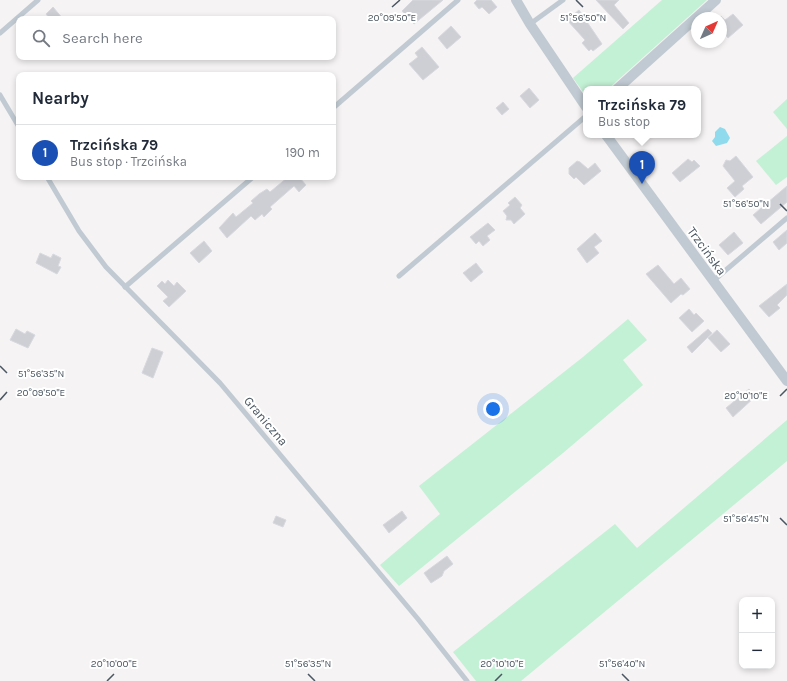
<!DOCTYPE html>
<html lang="en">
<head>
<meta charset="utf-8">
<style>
  body { margin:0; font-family:Karla,sans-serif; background:#f2f2f3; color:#1f2937 }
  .controls { position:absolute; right:12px; bottom:12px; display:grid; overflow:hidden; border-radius:8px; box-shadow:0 2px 6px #0003 }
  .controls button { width:36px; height:36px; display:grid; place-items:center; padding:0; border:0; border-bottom:1px solid #e0e1e3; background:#fff; color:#1f2937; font:20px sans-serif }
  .compass { position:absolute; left:691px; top:12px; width:36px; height:36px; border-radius:50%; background:#fff; box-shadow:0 2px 6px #0003; rotate:45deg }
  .you { position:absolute; left:493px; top:409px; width:14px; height:14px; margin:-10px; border:3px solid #fff; border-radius:50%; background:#1a73e8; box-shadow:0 0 0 6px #1a73e833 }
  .badge { display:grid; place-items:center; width:26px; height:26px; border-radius:50%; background:#0b8043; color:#fff; font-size:13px; font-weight:700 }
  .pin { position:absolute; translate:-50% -33px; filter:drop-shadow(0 1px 2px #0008) }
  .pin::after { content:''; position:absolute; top:21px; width:14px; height:12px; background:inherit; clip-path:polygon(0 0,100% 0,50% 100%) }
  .popup { position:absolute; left:583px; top:86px; width:118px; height:52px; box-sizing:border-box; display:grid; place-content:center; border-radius:8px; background:#fff; filter:drop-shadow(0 1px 3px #0005); font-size:13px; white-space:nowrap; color:#747a83 }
  .popup b { font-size:15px; color:#1f2937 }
  .popup::after { content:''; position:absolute; left:50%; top:100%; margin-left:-8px; border:8px solid transparent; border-top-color:#fff }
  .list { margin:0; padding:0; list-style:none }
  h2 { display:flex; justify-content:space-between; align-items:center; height:52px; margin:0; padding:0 16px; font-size:17px }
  h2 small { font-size:13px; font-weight:400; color:#747a83 }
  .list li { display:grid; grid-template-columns:26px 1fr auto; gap:12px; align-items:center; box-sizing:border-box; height:56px; padding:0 16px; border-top:1px solid #e0e1e3 }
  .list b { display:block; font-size:15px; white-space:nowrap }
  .list p { margin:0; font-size:13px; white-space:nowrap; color:#747a83 }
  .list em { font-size:13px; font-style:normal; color:#747a83 }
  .icon { flex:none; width:22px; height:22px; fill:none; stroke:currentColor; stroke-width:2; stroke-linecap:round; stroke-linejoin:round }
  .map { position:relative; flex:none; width:787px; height:681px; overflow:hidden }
  .search { position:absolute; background:#fff; box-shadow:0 2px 6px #0003; left:16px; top:16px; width:320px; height:44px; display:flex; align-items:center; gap:10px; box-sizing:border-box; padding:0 14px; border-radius:8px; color:#747a83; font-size:15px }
  .panel { position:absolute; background:#fff; box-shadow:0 2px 6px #0003; left:16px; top:72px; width:320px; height:108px; border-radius:8px }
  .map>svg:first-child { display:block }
  .green { fill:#c3f1d5 }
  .water { fill:#90daee }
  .building { fill:#cdcfd5; stroke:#d7d9de }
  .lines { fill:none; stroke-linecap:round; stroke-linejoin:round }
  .lane { stroke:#c1cad2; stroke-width:5 }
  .street { stroke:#c1cad2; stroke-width:10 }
  .ticks { fill:none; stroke:#4a5661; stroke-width:1.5 }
  .labels { text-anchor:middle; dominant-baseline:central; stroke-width:4; stroke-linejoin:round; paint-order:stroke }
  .street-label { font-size:13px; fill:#4a5661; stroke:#fff }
  .ticks-label { font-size:10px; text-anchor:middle; fill:#4a5661; stroke:#fff; stroke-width:4; stroke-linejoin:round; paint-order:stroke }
</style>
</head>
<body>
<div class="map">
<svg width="787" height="681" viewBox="0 0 787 681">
  <rect width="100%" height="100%" fill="#f5f3f3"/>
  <g class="green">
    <polygon points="662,0 707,0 608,89 586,89 586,96 573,78"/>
    <polygon points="787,99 787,129 773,112"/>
    <polygon points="787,136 787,177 776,185 756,161"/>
    <polygon points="628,319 647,340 623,360 643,385 563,453 399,586 380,565 440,514 419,486 583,357"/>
    <polygon points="787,420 787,461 521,681 476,681 453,652 615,524 637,548"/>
  </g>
  <polygon class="water" points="720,127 725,129 730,138 727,143 716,146 712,141 715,137 715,132"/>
  <g class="building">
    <polygon points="413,0 443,0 414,24 402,11"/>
    <polygon points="477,0 491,0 497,7 489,14 482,7 479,9 474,3"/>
    <polygon points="596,0 619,0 614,5 629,23 623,29"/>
    <polygon points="53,7 63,19 50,19 46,14"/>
    <polygon points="579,10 602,44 593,51 591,49 589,51 582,43 585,40 567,20"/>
    <polygon points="733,14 743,25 728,38 721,29 721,16 725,20"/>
    <polygon points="451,26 461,37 447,49 438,38"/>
    <polygon points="422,47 439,67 423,80 409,64 418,57 415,53"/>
    <polygon points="529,88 539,100 530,108 520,96"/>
    <polygon points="503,102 509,109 502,115 496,108"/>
    <polygon points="736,156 753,177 742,186 744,189 735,197 727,188 735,181 723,166 726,160 730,161"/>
    <polygon points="688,159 692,162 694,160 700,166 680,182 672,173"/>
    <polygon points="577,161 580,162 588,169 595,163 601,171 584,185 576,177 574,179 569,174 569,168"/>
    <polygon points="288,177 299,177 306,185 299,192 294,186 270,207 272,209 264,217 262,214 255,220 251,216 227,238 219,228 233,213 236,217 253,203 251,201 259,194 267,189 270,192"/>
    <polygon points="787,186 787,202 761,224 753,215"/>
    <polygon points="515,197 522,205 520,208 525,214 514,224 511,220 506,220 507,216 503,211 510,205 508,203"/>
    <polygon points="488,223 495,230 487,236 490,240 483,246 479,241 476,244 470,237"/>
    <polygon points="787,230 787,243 779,250 773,242"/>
    <polygon points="734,232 743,243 728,255 719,245"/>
    <polygon points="595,233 602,241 594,247 599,253 587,263 577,249"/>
    <polygon points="204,241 212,251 199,263 190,253"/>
    <polygon points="40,253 51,258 53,254 61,258 58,266 61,267 57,274 36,263"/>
    <polygon points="476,263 483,272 471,282 463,273"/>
    <polygon points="658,265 674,284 681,278 690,289 683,295 681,294 671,303 646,274"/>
    <polygon points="168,280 174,286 177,282 186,291 169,307 163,301 168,297 157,286 162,281 165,284"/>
    <polygon points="787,284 787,295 777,305 780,308 769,317 759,306"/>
    <polygon points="689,309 694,315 696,313 704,321 692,332 679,318"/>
    <polygon points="16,329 25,334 27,331 35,335 28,348 10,340"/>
    <polygon points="708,329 712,333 692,353 687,347"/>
    <polygon points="717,330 730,344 721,352 708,338"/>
    <polygon points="152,348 163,352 153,378 142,373"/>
    <polygon points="749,389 756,396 733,417 726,408"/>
    <polygon points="402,511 407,518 389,533 383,525"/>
    <polygon points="276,516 286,520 283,527 273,523"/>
    <polygon points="447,556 453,564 444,571 442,576 431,583 424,573"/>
  </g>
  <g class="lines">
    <g class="lane">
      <polyline points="530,24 563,0"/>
      <polyline points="0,33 38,0"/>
      <polyline points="0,95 19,127"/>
      <polyline points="333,108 458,0"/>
      <polyline points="47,177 79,231 106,267 220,383 418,619 467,681"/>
      <polyline points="399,276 586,116"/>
      <polyline points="713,281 787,218"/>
      <polyline points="125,287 253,177"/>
    </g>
    <g class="street">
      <polyline points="516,0 530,24 586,107"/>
      <polyline points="617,89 716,0"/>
      <polyline points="606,135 787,381"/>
    </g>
  </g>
  <path class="ticks" d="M576,0L583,7M392,7L400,0M780,204L787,211M0,366L7,373M780,396L787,389M0,400L7,392M780,518L787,525M308,674L315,681M622,674L629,681M107,681L114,674M495,681L502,674"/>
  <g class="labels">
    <g class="street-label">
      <text transform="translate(707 251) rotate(54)">Trzcińska</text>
      <text transform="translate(266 421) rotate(50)">Graniczna</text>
    </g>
  </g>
  <g class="ticks-label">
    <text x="583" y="21">51°56'50"N</text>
    <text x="392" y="21">20°09'50"E</text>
    <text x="746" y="207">51°56'50"N</text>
    <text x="41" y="377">51°56'35"N</text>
    <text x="41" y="396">20°09'50"E</text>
    <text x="746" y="399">20°10'10"E</text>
    <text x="746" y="522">51°56'45"N</text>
    <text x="502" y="667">20°10'10"E</text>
    <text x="114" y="667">20°10'00"E</text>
    <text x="308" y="667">51°56'35"N</text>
    <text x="622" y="667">51°56'40"N</text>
  </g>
</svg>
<div class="controls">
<button>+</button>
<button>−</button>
</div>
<svg class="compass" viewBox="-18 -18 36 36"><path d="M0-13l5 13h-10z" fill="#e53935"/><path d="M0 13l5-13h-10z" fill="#747a83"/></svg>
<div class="you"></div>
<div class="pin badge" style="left:642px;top:184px;background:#1a4fb4">1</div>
<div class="popup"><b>Trzcińska 79</b>Bus stop</div>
<div class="search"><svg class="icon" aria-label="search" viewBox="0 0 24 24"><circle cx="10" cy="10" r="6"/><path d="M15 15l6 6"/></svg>Search here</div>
<section class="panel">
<h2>Nearby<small></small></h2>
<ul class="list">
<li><span class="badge" style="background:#1a4fb4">1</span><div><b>Trzcińska 79</b><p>Bus stop · Trzcińska</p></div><em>190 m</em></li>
</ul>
</section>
</div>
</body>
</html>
